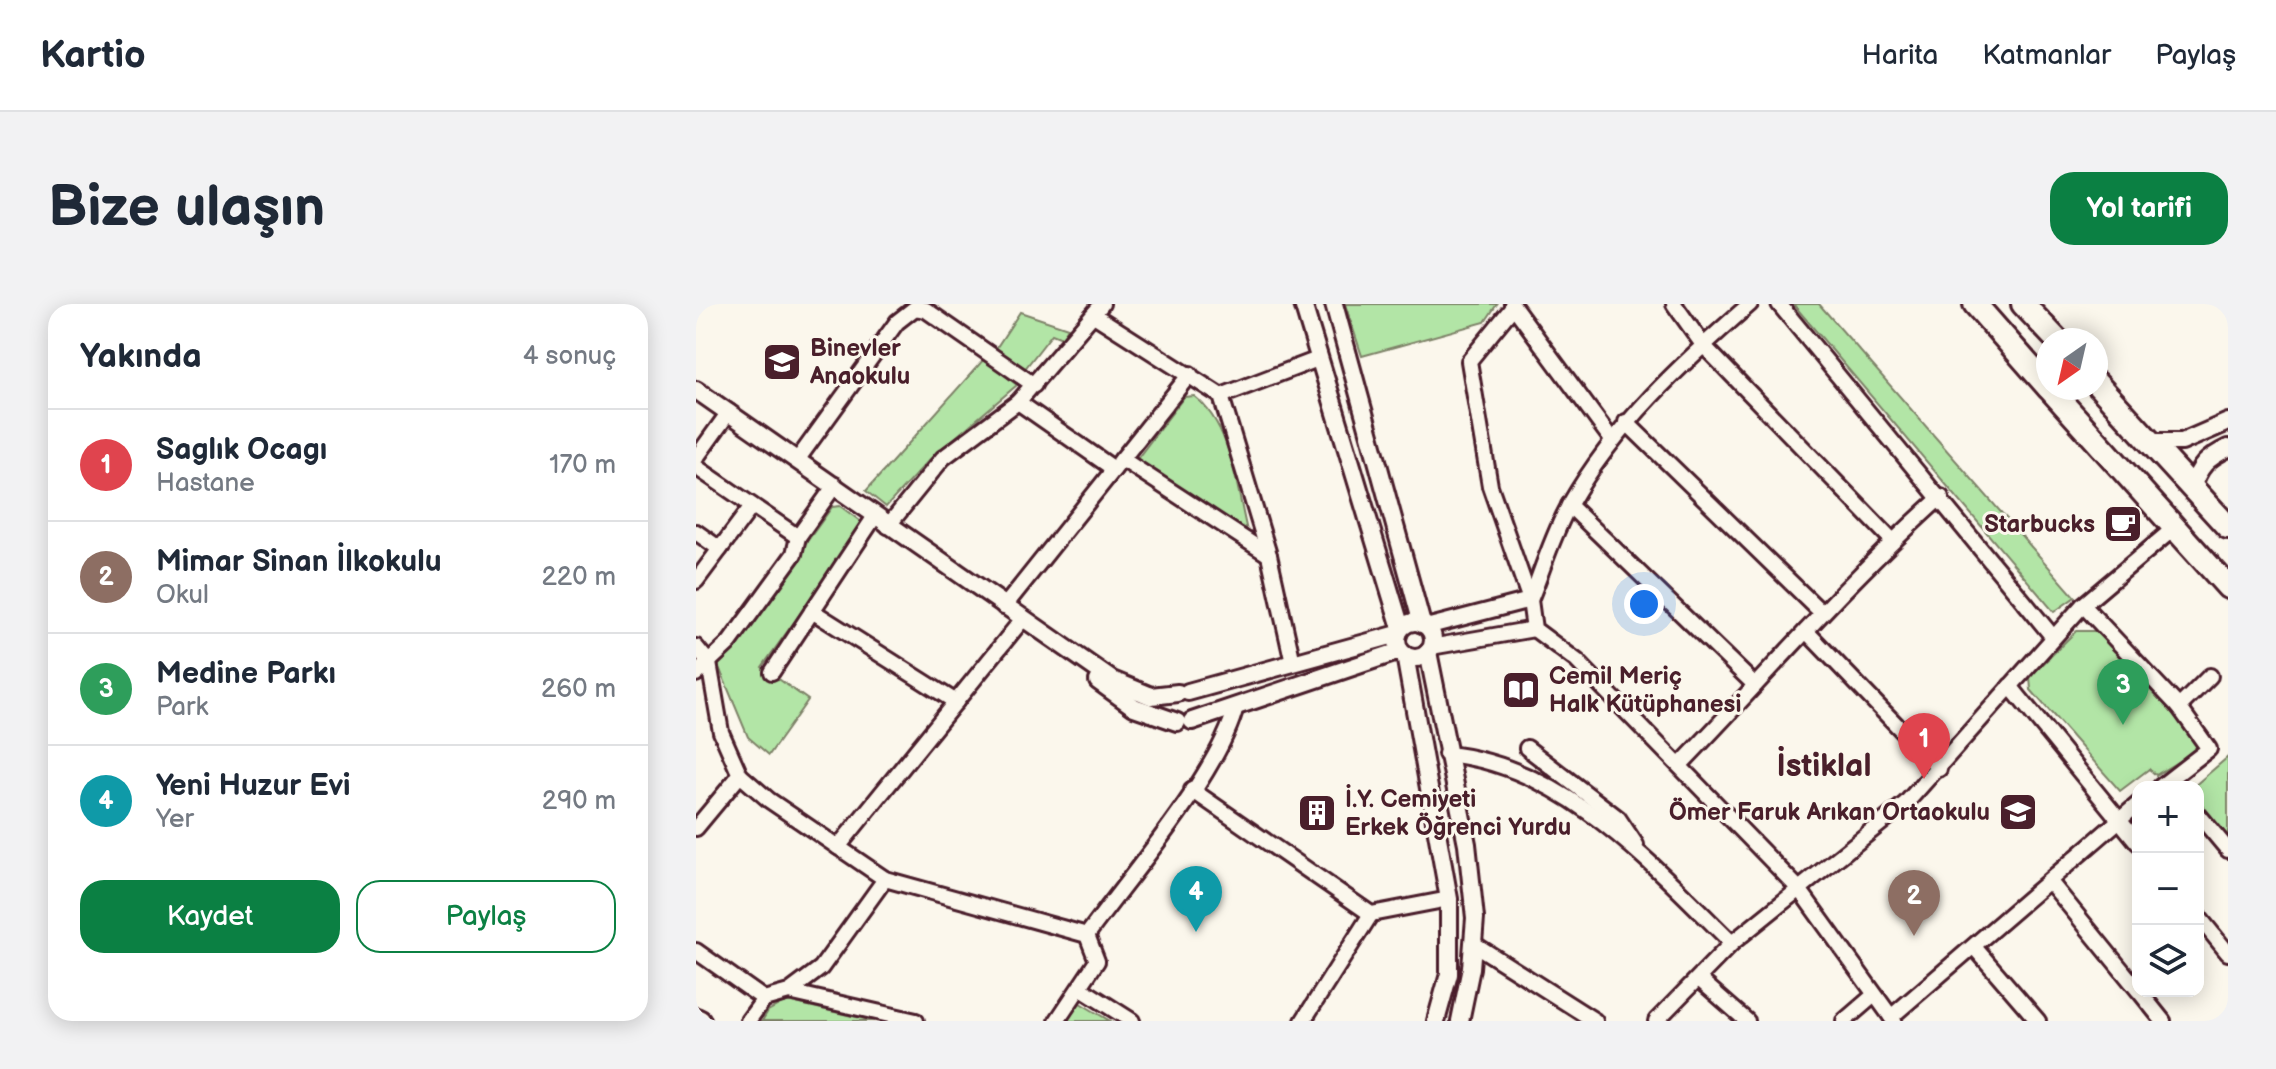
<!DOCTYPE html>
<html lang="tr">
<head>
<meta charset="utf-8">
<style>
  body { margin:0; font-family:"Balsamiq Sans",sans-serif; background:#f2f2f3; color:#1f2937 }
  .controls { position:absolute; right:24px; bottom:24px; display:grid; overflow:hidden; border-radius:16px; box-shadow:0 4px 20px #0003 }
  .controls button { width:72px; height:72px; display:grid; place-items:center; padding:0; border:0; border-bottom:2px solid #e0e1e3; background:#fff; color:#1f2937; font:40px sans-serif }
  .compass { position:absolute; left:1340px; top:24px; width:72px; height:72px; border-radius:50%; background:#fff; box-shadow:0 4px 20px #0003; rotate:214deg }
  .you { position:absolute; left:948px; top:300px; width:28px; height:28px; margin:-20px; border:6px solid #fff; border-radius:50%; background:#1a73e8; box-shadow:0 0 0 12px #1a73e833 }
  .badge { display:grid; place-items:center; width:52px; height:52px; border-radius:50%; background:#0b8043; color:#fff; font-size:26px; font-weight:700 }
  .pin { position:absolute; translate:-50% -66px; filter:drop-shadow(0 2px 4px #0008) }
  .pin::after { content:''; position:absolute; top:42px; width:28px; height:24px; background:inherit; clip-path:polygon(0 0,100% 0,50% 100%) }
  .list { margin:0; padding:0; list-style:none }
  h2 { display:flex; justify-content:space-between; align-items:center; height:104px; margin:0; padding:0 32px; font-size:34px }
  h2 small { font-size:26px; font-weight:400; color:#747a83 }
  .list li { display:grid; grid-template-columns:52px 1fr auto; gap:24px; align-items:center; box-sizing:border-box; height:112px; padding:0 32px; border-top:2px solid #e0e1e3 }
  .list b { display:block; font-size:30px; white-space:nowrap }
  .list p { margin:0; font-size:26px; white-space:nowrap; color:#747a83 }
  .list em { font-size:26px; font-style:normal; color:#747a83 }
  .actions { display:flex; gap:16px; padding:24px 32px }
  .actions a { flex:1; padding:18px 0; border:2px solid #0b8043; border-radius:24px; text-align:center; font-size:28px; color:#0b8043 }
  .actions .main { background:#0b8043; color:#fff }
  .icon { flex:none; width:44px; height:44px; fill:none; stroke:currentColor; stroke-width:2; stroke-linecap:round; stroke-linejoin:round }
  .map { position:relative; flex:none; width:1532px; height:717px; overflow:hidden; border-radius:24px }
  header { display:flex; align-items:center; gap:48px; box-sizing:border-box; height:112px; padding:0 40px; background:#fff; border-bottom:2px solid #e0e1e3 }
  header strong { font-size:38px }
  nav { display:flex; gap:44px; margin-inline-start:auto; font-size:28px }
  .intro { display:flex; align-items:center; justify-content:space-between; box-sizing:border-box; height:192px; padding:0 48px }
  h1 { margin:0; font-size:56px }
  .button { padding:20px 36px; border-radius:24px; background:#0b8043; color:#fff; font-size:28px; font-weight:700 }
  main { display:flex; gap:48px; padding:0 48px }
  aside { flex:1; background:#fff; border-radius:24px; box-shadow:0 4px 20px #0003 }
  .map>svg:first-child { display:block }
  .green { fill:#b2e5a6; stroke:#7e8268; stroke-width:2 }
  .lines { fill:none; stroke-linecap:round; stroke-linejoin:round }
  .minor-casing { stroke:#4a1f2b; stroke-width:20 }
  .tertiary-casing { stroke:#4a1f2b; stroke-width:22 }
  .secondary-casing { stroke:#4a1f2b; stroke-width:26 }
  .primary-casing { stroke:#4a1f2b; stroke-width:28 }
  .minor { stroke:#fbf7ec; stroke-width:14 }
  .tertiary { stroke:#fbf7ec; stroke-width:16 }
  .secondary { stroke:#fbf7ec; stroke-width:20 }
  .primary { stroke:#fbf7ec; stroke-width:22 }
  .labels { text-anchor:middle; dominant-baseline:central; stroke-width:6; stroke-linejoin:round; paint-order:stroke }
  .poi-label { font-size:24px; font-weight:bold; fill:#4a1f2b; stroke:#fbf7ec; text-anchor:start }
  .district-label { font-size:32px; font-weight:bold; fill:#4a1f2b; stroke:#fbf7ec }
</style>
</head>
<body>
<header>
<strong>Kartio</strong>
<nav><a>Harita</a><a>Katmanlar</a><a>Paylaş</a></nav>
</header>
<div class="intro"><h1>Bize ulaşın</h1><a class="button">Yol tarifi</a></div>
<main>
<aside>
<h2>Yakında<small>4 sonuç</small></h2>
<ul class="list">
<li><span class="badge" style="background:#e0444e">1</span><div><b>Saglık Ocagı</b><p>Hastane</p></div><em>170 m</em></li>
<li><span class="badge" style="background:#8d6e63">2</span><div><b>Mimar Sinan İlkokulu</b><p>Okul</p></div><em>220 m</em></li>
<li><span class="badge" style="background:#2e9e5b">3</span><div><b>Medine Parkı</b><p>Park</p></div><em>260 m</em></li>
<li><span class="badge" style="background:#0f9aa8">4</span><div><b>Yeni Huzur Evi</b><p>Yer</p></div><em>290 m</em></li>
</ul>
<div class="actions"><a class="main">Kaydet</a><a>Paylaş</a></div>
</aside>
<div class="map">
<svg width="1532" height="717" viewBox="0 0 1532 717">
  <rect width="100%" height="100%" fill="#fbf7ec"/>
  <filter id="ink" filterUnits="userSpaceOnUse"><feTurbulence type="fractalNoise" baseFrequency=".0125" numOctaves="2"/><feDisplacementMap in="SourceGraphic" scale="16" xChannelSelector="R" yChannelSelector="G"/><feConvolveMatrix kernelMatrix="1 2 1 2 8 2 1 2 1" color-interpolation-filters="sRGB"/></filter>
  <g filter="url(#ink)">
    <g class="green">
      <polygon points="649,0 801,0 789,18 666,52"/>
      <polygon points="1097,0 1123,0 1379,293 1358,308"/>
      <polygon points="324,8 372,24 366,34 356,30 328,66 299,46"/>
      <polygon points="288,55 321,81 234,155 190,203 170,187"/>
      <path d="M498,92C536,122 540,182 551,227L441,155L488,93Z"/>
      <polygon points="144,202 168,220 66,363 112,396 73,451 52,433 22,361 136,203"/>
      <polygon points="1380,327 1405,327 1506,443 1460,471 1453,465 1424,487 1335,386 1334,373"/>
      <polygon points="1532,453 1532,537 1502,502 1502,483 1497,483"/>
      <polygon points="90,697 91,697 178,717 66,717 72,707"/>
      <polygon points="384,699 414,717 371,717"/>
    </g>
    <g class="lines">
      <g class="minor-casing">
        <g id="minor">
          <polyline points="816,0 916,136"/>
          <polyline points="978,0 1007,41 1196,236"/>
          <polyline points="1083,0 1357,333"/>
          <polyline points="817,3 773,57 794,182 834,296 838,325 881,357 1103,585 1198,717"/>
          <polyline points="398,11 525,92 573,251 597,359"/>
          <polyline points="525,92 622,55"/>
          <polyline points="322,98 418,165"/>
          <polyline points="930,118 1125,308"/>
          <polyline points="0,154 33,108"/>
          <polyline points="102,155 201,18 219,4 230,6 338,81"/>
          <polyline points="426,155 573,251"/>
          <polyline points="0,163 102,233"/>
          <polyline points="873,201 1059,381"/>
          <polyline points="192,222 247,154 322,98 406,0"/>
          <polyline points="0,228 24,245"/>
          <polyline points="0,277 56,202"/>
          <path d="M834,296C847,265 857,229 874,200C919,121 986,59 1054,0"/>
          <polyline points="1387,301 1483,403 1513,445 1464,483"/>
          <polyline points="308,303 494,70"/>
          <polyline points="116,307 260,398"/>
          <polyline points="730,323 834,296"/>
          <polyline points="1110,327 1243,465"/>
          <polyline points="0,343 13,359 25,428 44,471 73,496 189,575 391,631 401,657 361,717"/>
          <polyline points="735,343 838,325"/>
          <polyline points="76,368 179,212"/>
          <polyline points="0,370 34,338 98,250 102,233 139,181"/>
          <polyline points="1314,382 1442,539"/>
          <polyline points="1483,403 1514,372"/>
          <polyline points="831,444 922,514 940,541"/>
          <path d="M750,450C869,461 956,561 1036,639"/>
          <path d="M985,460C1071,371 1152,276 1245,193"/>
          <polyline points="496,486 675,610 753,595"/>
          <polyline points="1502,510 1532,546"/>
          <polyline points="0,524 44,471"/>
          <polyline points="142,543 326,316"/>
          <polyline points="1354,578 1442,686"/>
          <polyline points="1502,612 1532,649"/>
          <path d="M391,631C433,573 524,468 540,402"/>
          <polyline points="778,640 899,717"/>
          <polyline points="1279,644 1342,717"/>
          <polyline points="0,647 68,695"/>
          <polyline points="1003,675 1051,717"/>
          <polyline points="384,684 436,717"/>
          <polyline points="1443,687 1467,717"/>
          <polyline points="93,688 220,717"/>
          <polyline points="1195,713 1442,500"/>
          <polyline points="52,717 68,695 93,688 125,664 189,575"/>
          <polyline points="607,717 675,610"/>
          <polyline points="960,717 1036,639 1210,499 1387,301 1477,225"/>
          <polyline points="1148,717 1177,692"/>
        </g>
      </g>
      <g class="tertiary-casing">
        <g id="tertiary">
          <polyline points="607,0 705,324"/>
          <polyline points="638,0 726,320"/>
          <polyline points="0,86 416,376 455,392 482,389"/>
          <polyline points="1455,138 1486,138 1532,118"/>
          <path d="M1496,184C1503,162 1511,154 1532,144"/>
          <circle cx="719" cy="336" r="18"/>
          <polyline points="732,348 771,540 779,614 775,664 764,717"/>
          <polyline points="709,351 753,595 753,670 740,717"/>
          <polyline points="402,377 438,403 481,418"/>
          <polyline points="492,388 702,330"/>
          <polyline points="496,417 704,347"/>
        </g>
      </g>
      <g class="secondary-casing">
        <polyline id="secondary" points="0,715 4,717"/>
      </g>
      <g class="primary-casing">
        <g id="primary">
          <polyline points="1279,0 1352,83"/>
          <polyline points="1327,0 1361,36"/>
          <polyline points="1400,79 1532,223"/>
          <polyline points="1353,84 1532,283"/>
        </g>
      </g>
      <use href="#minor" class="minor"/>
      <use href="#tertiary" class="tertiary"/>
      <use href="#secondary" class="secondary"/>
      <use href="#primary" class="primary"/>
    </g>
  </g>
  <defs>
    <g id="school-square" transform="scale(2)"><rect x="-9" y="-9" width="18" height="18" rx="4" fill="#4a1f2b" stroke="#fbf7ec"/><path d="M0-5L7-2L0 1L-7-2ZM-4 1L0 2.5L4 1V4Q0 6-4 4Z" fill="#fff"/></g>
    <g id="cafe-square" transform="scale(2)"><rect x="-9" y="-9" width="18" height="18" rx="4" fill="#4a1f2b" stroke="#fbf7ec"/><path d="M-5.5-4.5H6V0H3Q3 3.5 0 3.5H-2.5Q-5.5 3.5-5.5 0ZM3-3.2v2h1.7v-2ZM-6 4.5H4V6H-6Z" fill="#fff"/></g>
    <g id="library-square" transform="scale(2)"><rect x="-9" y="-9" width="18" height="18" rx="4" fill="#4a1f2b" stroke="#fbf7ec"/><path d="M-6-4Q-3-5.5-.7-3.5V5Q-3 3-6 4ZM6-4Q3-5.5 .7-3.5V5Q3 3 6 4Z" fill="#fff"/></g>
    <g id="building-square" transform="scale(2)"><rect x="-9" y="-9" width="18" height="18" rx="4" fill="#4a1f2b" stroke="#fbf7ec"/><path d="M-4-6H4V6H1V3H-1V6H-4ZM-2.5-4.3h1.7v1.8h-1.7ZM.8-4.3h1.7v1.8H.8ZM-2.5-1h1.7V.8h-1.7ZM.8-1h1.7V.8H.8Z" fill="#fff"/></g>
  </defs>
  <g fill-rule="evenodd">
    <use href="#school-square" x="86" y="58"/>
    <use href="#cafe-square" x="1427" y="220"/>
    <use href="#library-square" x="825" y="386"/>
    <use href="#school-square" x="1322" y="508"/>
    <use href="#building-square" x="621" y="509"/>
  </g>
  <g class="labels">
    <g class="poi-label">
      <text x="114" y="44">Binevler<tspan x="114" dy="28">Anaokulu</tspan></text>
      <text x="1399" y="220" text-anchor="end">Starbucks</text>
      <text x="853" y="372">Cemil Meriç<tspan x="853" dy="28">Halk Kütüphanesi</tspan></text>
      <text x="649" y="495">İ.Y. Cemiyeti<tspan x="649" dy="28">Erkek Öğrenci Yurdu</tspan></text>
      <text x="1294" y="508" text-anchor="end">Ömer Faruk Arıkan Ortaokulu</text>
    </g>
    <g class="district-label">
      <text x="1128" y="462">İstiklal</text>
    </g>
  </g>
</svg>
<div class="controls">
<button>+</button>
<button>−</button>
<button><svg class="icon" aria-label="layers" viewBox="0 0 24 24"><path d="M12 4l9 5-9 5-9-5zM3 14l9 5 9-5"/></svg></button>
</div>
<svg class="compass" viewBox="-18 -18 36 36"><path d="M0-13l5 13h-10z" fill="#e53935"/><path d="M0 13l5-13h-10z" fill="#747a83"/></svg>
<div class="you"></div>
<div class="pin badge" style="left:1228px;top:475px;background:#e0444e">1</div>
<div class="pin badge" style="left:1218px;top:632px;background:#8d6e63">2</div>
<div class="pin badge" style="left:1427px;top:421px;background:#2e9e5b">3</div>
<div class="pin badge" style="left:500px;top:628px;background:#0f9aa8">4</div>
</div>
</main>
</body>
</html>
